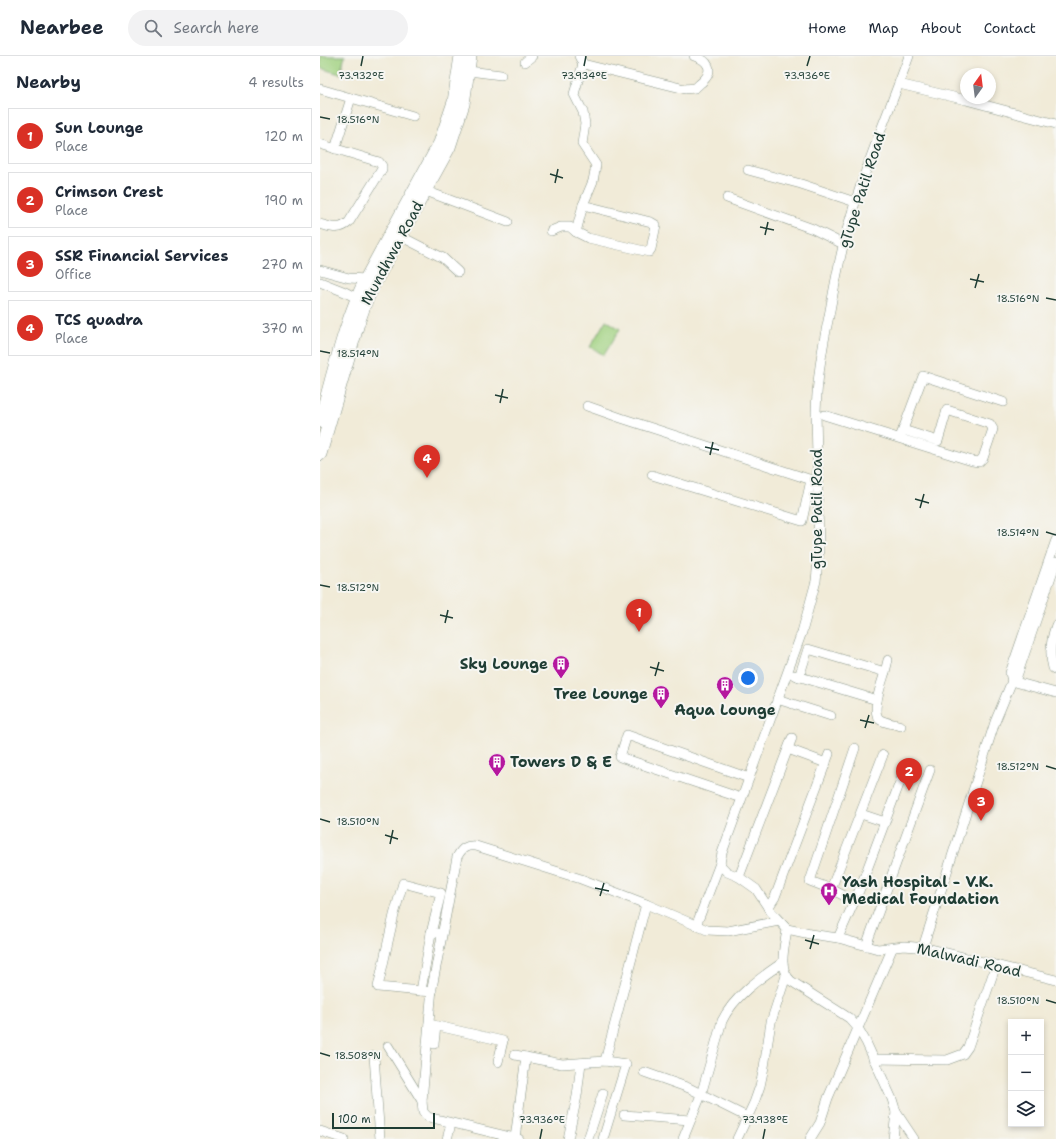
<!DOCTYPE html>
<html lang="en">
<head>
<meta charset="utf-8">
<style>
  body { margin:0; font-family:"Shantell Sans",sans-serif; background:#f2f2f3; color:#1f2937 }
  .controls { position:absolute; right:12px; bottom:12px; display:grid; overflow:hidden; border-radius:0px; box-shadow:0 2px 6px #0003 }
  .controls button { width:36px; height:36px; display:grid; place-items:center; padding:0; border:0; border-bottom:1px solid #e0e1e3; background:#fff; color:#1f2937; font:20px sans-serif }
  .compass { position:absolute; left:640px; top:12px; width:36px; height:36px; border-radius:50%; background:#fff; box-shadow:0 2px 6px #0003; rotate:14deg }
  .scale { position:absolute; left:12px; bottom:10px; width:103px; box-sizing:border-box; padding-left:4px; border:2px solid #1f3d34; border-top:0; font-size:11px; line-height:14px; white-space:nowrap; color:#1f3d34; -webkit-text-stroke:3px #f6f6f2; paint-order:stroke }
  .you { position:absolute; left:428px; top:622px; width:14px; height:14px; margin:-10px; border:3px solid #fff; border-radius:50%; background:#1a73e8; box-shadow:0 0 0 6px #1a73e833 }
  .badge { display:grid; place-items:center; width:26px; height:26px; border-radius:50%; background:#d93025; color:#fff; font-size:13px; font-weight:700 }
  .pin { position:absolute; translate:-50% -33px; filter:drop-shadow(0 1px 2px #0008) }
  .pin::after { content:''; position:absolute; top:21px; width:14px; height:12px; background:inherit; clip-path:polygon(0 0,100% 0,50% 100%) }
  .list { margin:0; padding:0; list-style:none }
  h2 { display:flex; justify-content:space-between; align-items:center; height:52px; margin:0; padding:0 16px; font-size:17px }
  h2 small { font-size:13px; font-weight:400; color:#747a83 }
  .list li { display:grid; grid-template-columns:26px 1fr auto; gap:12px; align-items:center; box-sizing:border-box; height:56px; margin:0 8px 8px; padding:0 8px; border:1px solid #e0e1e3; border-radius:0px }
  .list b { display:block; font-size:15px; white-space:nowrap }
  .list p { margin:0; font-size:13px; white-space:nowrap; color:#747a83 }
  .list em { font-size:13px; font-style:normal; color:#747a83 }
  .icon { flex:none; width:22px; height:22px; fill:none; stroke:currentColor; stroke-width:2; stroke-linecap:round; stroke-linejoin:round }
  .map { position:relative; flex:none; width:736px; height:1083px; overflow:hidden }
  header { display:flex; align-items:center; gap:24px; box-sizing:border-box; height:56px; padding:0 20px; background:#fff; border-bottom:1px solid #e0e1e3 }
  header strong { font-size:19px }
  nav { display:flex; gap:22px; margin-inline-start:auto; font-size:14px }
  .search { width:280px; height:36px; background:#f2f2f3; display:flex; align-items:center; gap:10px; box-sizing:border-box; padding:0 14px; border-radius:22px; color:#747a83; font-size:15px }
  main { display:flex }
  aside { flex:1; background:#fff }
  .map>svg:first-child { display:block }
  .green { fill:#a0d180; stroke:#60875a }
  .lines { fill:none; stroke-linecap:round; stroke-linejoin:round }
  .minor-casing { stroke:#889486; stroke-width:10 }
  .highway-casing { stroke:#889486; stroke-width:14 }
  .minor { stroke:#fff; stroke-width:9 }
  .highway { stroke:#fff; stroke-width:13 }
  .ticks { fill:none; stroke:#1f3d34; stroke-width:1.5 }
  .labels { text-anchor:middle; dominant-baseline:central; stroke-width:4; stroke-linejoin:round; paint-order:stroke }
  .street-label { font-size:15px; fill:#1f3d34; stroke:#f6f6f2 }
  .poi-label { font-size:15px; font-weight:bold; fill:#1f3d34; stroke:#f6f6f2; text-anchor:end }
  .ticks-label { font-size:10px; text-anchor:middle; fill:#1f3d34; stroke:#f6f6f2; stroke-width:4; stroke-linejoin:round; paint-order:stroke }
</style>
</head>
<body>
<header>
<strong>Nearbee</strong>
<div class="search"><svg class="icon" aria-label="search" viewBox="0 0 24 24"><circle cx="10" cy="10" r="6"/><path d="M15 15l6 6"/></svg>Search here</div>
<nav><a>Home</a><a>Map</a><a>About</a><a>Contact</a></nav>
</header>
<main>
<aside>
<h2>Nearby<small>4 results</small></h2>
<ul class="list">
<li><span class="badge">1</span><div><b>Sun Lounge</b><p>Place</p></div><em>120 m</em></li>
<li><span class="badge">2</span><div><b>Crimson Crest</b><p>Place</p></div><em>190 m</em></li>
<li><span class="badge">3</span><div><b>SSR Financial Services</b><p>Office</p></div><em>270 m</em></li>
<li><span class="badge">4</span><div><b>TCS quadra</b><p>Place</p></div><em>370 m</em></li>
</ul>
</aside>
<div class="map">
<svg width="736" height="1083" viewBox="0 0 736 1083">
  <rect width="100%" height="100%" fill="#f6f6f2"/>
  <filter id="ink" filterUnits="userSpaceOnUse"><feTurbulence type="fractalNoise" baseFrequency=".025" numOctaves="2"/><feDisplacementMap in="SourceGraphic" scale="8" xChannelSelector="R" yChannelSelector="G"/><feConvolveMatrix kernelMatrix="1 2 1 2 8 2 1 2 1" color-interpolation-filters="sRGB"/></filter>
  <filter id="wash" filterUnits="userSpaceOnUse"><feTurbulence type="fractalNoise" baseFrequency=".012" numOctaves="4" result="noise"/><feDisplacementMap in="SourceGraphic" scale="16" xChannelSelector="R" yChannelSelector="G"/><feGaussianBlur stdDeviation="0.9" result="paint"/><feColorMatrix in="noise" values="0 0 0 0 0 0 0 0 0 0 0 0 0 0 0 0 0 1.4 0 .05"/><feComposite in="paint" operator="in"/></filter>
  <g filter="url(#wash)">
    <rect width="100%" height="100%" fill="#f1ebd8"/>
    <g class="green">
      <polygon points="0,0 25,0 20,18 0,12"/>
      <polygon points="286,264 300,273 284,299 270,291"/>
    </g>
  </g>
  <g filter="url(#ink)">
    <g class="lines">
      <g class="minor-casing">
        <g id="minor">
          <path d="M589,0C570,53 547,105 531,160C521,192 515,227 509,260C502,292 497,324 496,356L499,494L496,525L482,576L402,797L400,807L402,811L407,816L419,821L436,833L451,856L467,873L490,878L518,882L558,893L584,890L607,892L736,924"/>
          <polyline points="205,6 212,0"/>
          <path d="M263,8L365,33C368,32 372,33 375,32C377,31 380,27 382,26C395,14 388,4 374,0"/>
          <polyline points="149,15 181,19"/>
          <polyline points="579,28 646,44 736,68"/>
          <polyline points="0,33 93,60"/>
          <path d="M0,88L59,106L62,110V113L29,166C19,175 11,171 0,168"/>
          <polyline points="15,93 31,42"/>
          <polyline points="428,114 481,128 535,146"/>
          <polyline points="106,135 188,166"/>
          <polyline points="407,142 493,173 523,188"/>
          <polyline points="231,175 241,171 250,171 256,176 268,182 329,196 331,193 336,169 331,166 263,149 273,125 276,109 262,88 265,68 263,56 254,38 263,8 259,0"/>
          <polyline points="256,176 263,149"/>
          <polyline points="80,180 123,202 138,216"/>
          <polyline points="0,214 29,222 46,223 51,225"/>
          <polyline points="0,226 25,236 42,245"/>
          <polyline points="267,350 301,362 498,426"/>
          <polyline points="504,359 652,405 659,406 663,402 673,373 670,368 627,354 618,385 583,374"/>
          <polyline points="581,379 603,320 683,346"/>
          <polyline points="332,419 482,465 491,424"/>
          <path d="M736,569C731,583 729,598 733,612L736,614"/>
          <polyline points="565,616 568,604"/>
          <polyline points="474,619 557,644"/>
          <path d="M479,621L488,593L565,616C562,626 551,655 559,663C564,667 575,668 581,670"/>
          <polyline points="692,625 690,617 736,484"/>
          <polyline points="692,625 736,637"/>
          <polyline points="457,643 511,660"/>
          <polyline points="468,693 506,707"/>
          <polyline points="421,742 300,701 307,679 429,722"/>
          <polyline points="541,758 565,766"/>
          <polyline points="419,821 472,682"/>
          <polyline points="511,833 490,825 535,692"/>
          <polyline points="534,845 511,833 563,699"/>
          <polyline points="448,852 455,841 509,698"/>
          <polyline points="376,870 400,807"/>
          <path d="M467,873C465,890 457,912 471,925L529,962L538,972L546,986L572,1043L576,1056L573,1083"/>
          <polyline points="111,877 121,837 83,827 74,859 58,931 112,936"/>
          <polyline points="518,882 539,835 586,710"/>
          <polyline points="546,890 610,714"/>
          <polyline points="603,891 675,666 692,625 697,620 736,506"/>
          <polyline points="101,935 111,877 117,877"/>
          <polyline points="109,968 183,985 178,1006"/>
          <polyline points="114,988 116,970"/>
          <polyline points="68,990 102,1045"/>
          <polyline points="195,999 242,1008 285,1005 306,1008 283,1083"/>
          <polyline points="54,1000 60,1083"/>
          <polyline points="553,1003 627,1004 643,998 648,991 676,909"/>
          <polyline points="285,1005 326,848"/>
          <polyline points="324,1016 369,1032 427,1061"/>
          <polyline points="576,1056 594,1083"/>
          <polyline points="304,1059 370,1064"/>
          <polyline points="0,1075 24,1083"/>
          <polyline points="195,1082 206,1001"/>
          <polyline points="127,1083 131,1068"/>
          <path d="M199,1083L108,1061L103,1056L102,1045L112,932L137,801C142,792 146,789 156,790L261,823L326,848L387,874L408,875L459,865"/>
          <polyline points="248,1083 257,1040 261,1007"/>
          <polyline points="268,1083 283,1037"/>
          <path d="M363,1083L381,1039L402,965C414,940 440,922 462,907"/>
          <polyline points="417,1083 434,1047 440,1030 444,1011 451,966 466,920"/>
          <polyline points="490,1083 500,1067 508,1042 572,893"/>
        </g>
      </g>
      <g class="highway-casing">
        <g id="highway">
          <path d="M0,365C14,317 24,268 46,223L120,87L134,46L141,0"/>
          <polyline points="0,398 38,267 45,247 54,227 129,91 143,48 150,0"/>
        </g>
      </g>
      <use href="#minor" class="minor"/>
      <use href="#highway" class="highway"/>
    </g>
  </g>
  <path class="ticks" d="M41,10L43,0M264,10L266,0M487,10L490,0M0,61L10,63M230,118L243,122M235,127L238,113M440,171L454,174M445,179L448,166M650,223L664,226M655,232L659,218M726,242L736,244M0,295L10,297M175,339L188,342M180,347L183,333M385,391L399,394M390,399L393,386M595,443L609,447M600,452L604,438M726,476L736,479M0,529L10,531M120,559L133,562M125,567L128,554M330,611L344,615M335,620L339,606M540,664L554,667M545,672L549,659M726,710L736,713M0,763L10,766M65,779L78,783M70,788L73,774M275,832L289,835M280,840L284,827M485,884L499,888M490,893L494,879M726,944L736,947M0,997L10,1000M220,1083L222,1073M443,1083L445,1073"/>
  <defs>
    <g id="building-pin" transform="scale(0.9)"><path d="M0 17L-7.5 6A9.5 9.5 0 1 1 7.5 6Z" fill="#b5179e" stroke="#f6f6f2"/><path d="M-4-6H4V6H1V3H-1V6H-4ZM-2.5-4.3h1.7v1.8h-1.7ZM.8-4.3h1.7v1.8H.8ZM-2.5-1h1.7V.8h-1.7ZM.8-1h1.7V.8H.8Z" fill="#fff"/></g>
    <g id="hospital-pin" transform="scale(0.9)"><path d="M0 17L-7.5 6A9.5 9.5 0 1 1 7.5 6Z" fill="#b5179e" stroke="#f6f6f2"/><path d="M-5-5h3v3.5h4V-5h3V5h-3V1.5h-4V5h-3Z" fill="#fff"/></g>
  </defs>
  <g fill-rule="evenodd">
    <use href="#building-pin" x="241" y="608"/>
    <use href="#building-pin" x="405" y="629"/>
    <use href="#building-pin" x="341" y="638"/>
    <use href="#building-pin" x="177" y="706"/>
    <use href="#hospital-pin" x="509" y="835"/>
  </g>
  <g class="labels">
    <g class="street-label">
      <text transform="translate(542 134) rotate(-72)">gTupe Patil Road</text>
      <text transform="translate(72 197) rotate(-62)">Mundhwa Road</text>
      <text transform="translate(497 453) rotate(-90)">gTupe Patil Road</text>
      <text transform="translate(649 904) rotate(13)">Malwadi Road</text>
    </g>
    <g class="poi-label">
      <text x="228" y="608">Sky Lounge</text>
      <text x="328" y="638">Tree Lounge</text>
      <text x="405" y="654" text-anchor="middle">Aqua Lounge</text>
      <text x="190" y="706" text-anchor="start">Towers D &amp; E</text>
      <text x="522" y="826" text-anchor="start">Yash Hospital - V.K.<tspan x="522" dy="17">Medical Foundation</tspan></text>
    </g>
  </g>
  <g class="ticks-label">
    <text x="41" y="23">73.932°E</text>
    <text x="264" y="23">73.934°E</text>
    <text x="487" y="23">73.936°E</text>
    <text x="38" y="67">18.516°N</text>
    <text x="698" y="246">18.516°N</text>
    <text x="38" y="301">18.514°N</text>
    <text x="698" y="480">18.514°N</text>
    <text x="38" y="535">18.512°N</text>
    <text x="698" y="714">18.512°N</text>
    <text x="38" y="769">18.510°N</text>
    <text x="698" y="948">18.510°N</text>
    <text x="38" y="1003">18.508°N</text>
    <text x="222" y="1067">73.936°E</text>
    <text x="445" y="1067">73.938°E</text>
  </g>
</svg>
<div class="controls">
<button>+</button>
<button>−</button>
<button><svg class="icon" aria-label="layers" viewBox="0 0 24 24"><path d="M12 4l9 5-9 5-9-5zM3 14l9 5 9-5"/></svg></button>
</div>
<svg class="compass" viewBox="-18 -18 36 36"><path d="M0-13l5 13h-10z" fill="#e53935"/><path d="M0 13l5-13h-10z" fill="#747a83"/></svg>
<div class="scale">100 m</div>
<div class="you"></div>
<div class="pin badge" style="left:319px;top:576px">1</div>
<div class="pin badge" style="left:589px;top:735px">2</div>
<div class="pin badge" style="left:661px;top:765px">3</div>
<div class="pin badge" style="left:107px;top:422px">4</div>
</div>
</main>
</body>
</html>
